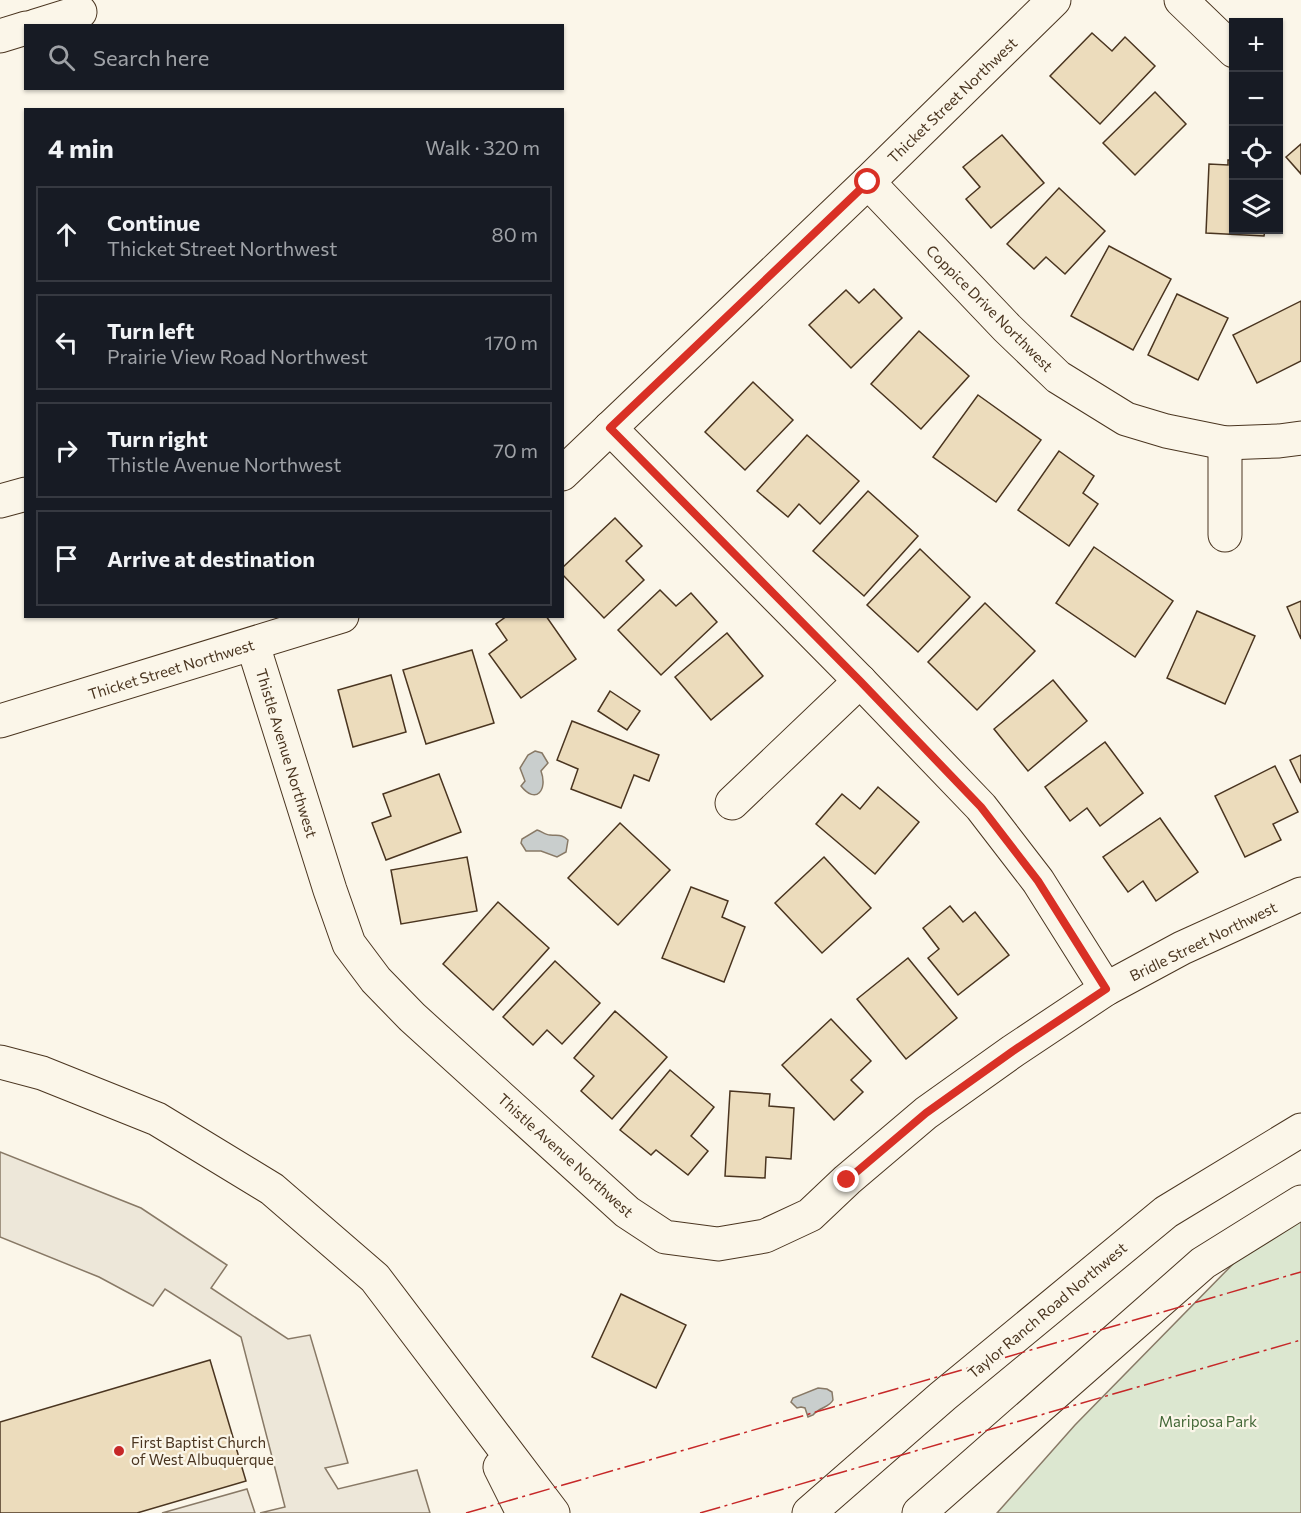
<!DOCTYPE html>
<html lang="en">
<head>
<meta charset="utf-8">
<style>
  body { margin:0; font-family:Commissioner,sans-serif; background:#242831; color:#f1f3f6 }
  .controls { position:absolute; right:18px; top:18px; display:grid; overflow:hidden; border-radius:0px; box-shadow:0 2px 4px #0004 }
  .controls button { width:54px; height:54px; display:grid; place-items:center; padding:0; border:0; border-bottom:2px solid #363941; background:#171b24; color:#f1f3f6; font:30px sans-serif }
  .stop { position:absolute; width:18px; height:18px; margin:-14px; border:4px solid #d93025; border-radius:50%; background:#fff }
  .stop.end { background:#d93025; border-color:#fff; box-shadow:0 2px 6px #0008 }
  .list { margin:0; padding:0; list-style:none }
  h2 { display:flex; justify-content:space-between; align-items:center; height:78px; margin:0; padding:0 24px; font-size:26px }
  h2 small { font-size:20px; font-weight:400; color:#9ea1a6 }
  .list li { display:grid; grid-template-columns:39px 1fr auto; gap:18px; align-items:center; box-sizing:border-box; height:96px; margin:0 12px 12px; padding:0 12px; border:2px solid #363941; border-radius:0px }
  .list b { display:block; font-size:22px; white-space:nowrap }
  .list p { margin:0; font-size:20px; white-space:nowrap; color:#9ea1a6 }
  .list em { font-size:20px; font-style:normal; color:#9ea1a6 }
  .icon { flex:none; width:33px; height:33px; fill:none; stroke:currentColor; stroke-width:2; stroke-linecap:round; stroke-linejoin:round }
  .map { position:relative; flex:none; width:1301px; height:1513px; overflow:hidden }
  .search { position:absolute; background:#171b24; box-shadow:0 2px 4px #0004; left:24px; top:24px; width:540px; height:66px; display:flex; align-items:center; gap:15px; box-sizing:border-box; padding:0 21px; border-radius:0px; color:#9ea1a6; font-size:22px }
  .panel { position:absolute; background:#171b24; box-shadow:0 2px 4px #0004; left:24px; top:108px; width:540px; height:510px; border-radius:0px }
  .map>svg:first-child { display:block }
  .green { fill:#dce7d0; stroke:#887966; stroke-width:1.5 }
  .parking { fill:#ede7d9; stroke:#887966; stroke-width:1.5 }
  .water { fill:#c9cecd; stroke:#887966; stroke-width:1.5 }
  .building { fill:#ecdcbc; stroke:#4a3520; stroke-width:1.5 }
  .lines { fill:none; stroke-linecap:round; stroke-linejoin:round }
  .minor-casing { stroke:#4a3520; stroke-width:35 }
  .major-casing { stroke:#4a3520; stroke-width:35 }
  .minor { stroke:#fbf6e9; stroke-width:33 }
  .major { stroke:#fbf6e9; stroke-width:33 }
  .power { stroke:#c62828; stroke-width:1.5; stroke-dasharray:21 4.5 3 4.5; stroke-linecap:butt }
  .route { stroke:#d93025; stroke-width:8 }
  .poi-dot { fill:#c62828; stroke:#fbf6e9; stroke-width:2 }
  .labels { text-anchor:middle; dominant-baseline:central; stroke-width:4.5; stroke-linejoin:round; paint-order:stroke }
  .street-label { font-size:15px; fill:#4a3520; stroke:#fbf6e9 }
  .park-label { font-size:15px; fill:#436837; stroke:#fbf6e9 }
  .poi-label { font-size:15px; fill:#4a3520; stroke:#fbf6e9; text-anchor:start }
</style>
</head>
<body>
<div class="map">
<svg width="1301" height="1513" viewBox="0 0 1301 1513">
  <rect width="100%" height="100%" fill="#fbf6e9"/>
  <polygon class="green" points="1301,1205 1301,1513 997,1513 1075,1425 1283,1213"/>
  <g class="parking">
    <polygon points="0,1152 141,1208 227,1265 211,1288 288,1339 310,1335 348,1463 325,1468 338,1489 417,1470 430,1513 260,1513 285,1507 241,1337 165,1289 153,1306 99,1277 0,1237"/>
    <polygon points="247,1489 255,1513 162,1513"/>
  </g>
  <g class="water">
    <path d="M535,751L542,753L548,763L541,771C548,790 536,805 521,786L525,781L520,768L528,755Z"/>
    <path d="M537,830C541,831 546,835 550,835C559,836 561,834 568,840L566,852L557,857L541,851H526L521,843L522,839Z"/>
    <path d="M818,1388L827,1389L832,1392L833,1400C829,1408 819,1407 813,1415L808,1417L805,1408L801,1407L797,1408L791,1402L793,1398Z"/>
  </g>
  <g class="building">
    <polygon points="1092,33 1112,51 1125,37 1155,66 1100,124 1050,76"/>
    <polygon points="1155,92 1186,124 1135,175 1103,143"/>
    <polygon points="1002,135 1044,183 991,228 966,199 980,187 963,167"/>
    <polygon points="1301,144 1301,174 1286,157"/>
    <polygon points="1228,160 1234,160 1234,230 1265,230 1264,236 1206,233 1209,164 1228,165"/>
    <polygon points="1059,188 1105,231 1065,274 1046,257 1034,269 1007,244"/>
    <polygon points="1109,246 1171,279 1133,350 1071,316"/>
    <polygon points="874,289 902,318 851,368 809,325 846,290 859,303"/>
    <polygon points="1177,294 1228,318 1198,380 1148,355"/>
    <polygon points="1301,301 1301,361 1257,383 1233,335"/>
    <polygon points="919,331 969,376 921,429 871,384"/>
    <polygon points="753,382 793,420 745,470 705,432"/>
    <polygon points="978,395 1041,440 996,502 933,457"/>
    <polygon points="807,435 859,481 820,524 799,504 788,517 757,491"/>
    <polygon points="1059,451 1094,476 1083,493 1098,504 1069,546 1018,510"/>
    <polygon points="868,491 918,536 864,596 813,551"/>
    <polygon points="615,518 642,546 626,561 644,580 604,618 562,574 562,568"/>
    <polygon points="1094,547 1173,601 1135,657 1056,603"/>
    <polygon points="920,549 970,597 918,652 867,605"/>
    <polygon points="660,590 676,606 691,593 717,622 661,675 618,630"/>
    <polygon points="1301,601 1301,639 1287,607"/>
    <polygon points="985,603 1035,651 977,710 928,662"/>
    <polygon points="1197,611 1255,636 1225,704 1167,678"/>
    <polygon points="507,616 546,616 576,659 521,698 489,654 507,640 496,624"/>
    <polygon points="727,633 763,676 711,720 675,677"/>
    <polygon points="472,650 494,723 426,744 403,670"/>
    <polygon points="391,675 406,732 353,747 338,690"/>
    <polygon points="1053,680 1087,721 1028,771 994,729"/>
    <polygon points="610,691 640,711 627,730 598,711"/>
    <polygon points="572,721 659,755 649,781 634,775 621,808 571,789 578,769 557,760"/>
    <polygon points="1105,742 1143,793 1100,826 1087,808 1070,821 1045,787"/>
    <polygon points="1301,755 1301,783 1290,760"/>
    <polygon points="1275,766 1298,812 1273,824 1281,840 1245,857 1215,796"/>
    <polygon points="439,774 461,832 386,860 372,823 391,816 383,794"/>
    <polygon points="878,787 919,822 875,874 816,824 842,794 860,809"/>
    <polygon points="1160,818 1198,872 1156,901 1143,881 1128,892 1103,857"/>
    <polygon points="620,823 670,870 618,925 568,878"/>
    <polygon points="467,857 477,911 401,924 391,870"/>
    <polygon points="824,857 871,908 822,953 775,903"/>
    <polygon points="691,887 728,901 722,917 745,927 724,982 662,958"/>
    <polygon points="498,902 549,948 493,1010 443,964"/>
    <polygon points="950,906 963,922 975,912 1009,955 958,995 928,958 939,949 923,928"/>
    <polygon points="908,958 957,1018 906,1059 857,999"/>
    <polygon points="555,961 600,1003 562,1044 547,1030 533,1045 503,1017"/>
    <polygon points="615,1011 667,1057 612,1119 581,1091 594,1076 574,1058"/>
    <polygon points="831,1019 871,1061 851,1080 863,1092 834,1120 782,1065"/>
    <polygon points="670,1070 714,1107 691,1136 708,1151 688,1175 656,1150 651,1155 620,1130"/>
    <polygon points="730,1091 770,1094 769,1106 794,1108 791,1159 766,1157 765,1178 725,1176"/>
    <polygon points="621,1294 686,1325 656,1388 592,1357"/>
    <polygon points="210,1360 246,1481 137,1513 0,1513 0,1422"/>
  </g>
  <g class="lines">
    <g class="minor-casing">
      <g id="minor">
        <polyline points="1181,0 1234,51"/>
        <polyline points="35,26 80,12"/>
        <polyline points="0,36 26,28"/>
        <polyline points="868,182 1007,328 1058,377 1126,419 1166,431 1225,443 1279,441 1301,438"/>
        <polyline points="610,428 860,681 981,807 1038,881 1106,989"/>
        <polyline points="562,474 868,182 1054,0"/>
        <polyline points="0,501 26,494"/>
        <polyline points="1225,535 1225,443"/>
        <polyline points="253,645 330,890 349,944 376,980 412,1017 627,1212 665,1237 718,1244 765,1236 810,1215 847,1180 926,1113 1013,1051 1106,989 1182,948 1301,894"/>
        <polyline points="0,721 342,616"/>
        <polyline points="732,803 860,681"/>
        <polyline points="0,1062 42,1073 157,1119 272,1189 375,1278 553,1513"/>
        <polyline points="500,1467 523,1513"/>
      </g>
    </g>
    <g class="major-casing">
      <g id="major">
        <polyline points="809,1513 943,1396 1166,1212 1301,1130"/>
        <polyline points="919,1513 1203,1263 1301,1202"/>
      </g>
    </g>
    <use href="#minor" class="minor"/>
    <use href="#major" class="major"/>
    <g class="power">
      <polyline points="466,1513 1301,1272"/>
      <polyline points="700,1513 1301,1340"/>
    </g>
  </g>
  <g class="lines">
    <polyline class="route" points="847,1180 926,1113 1013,1051 1106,989 1038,881 981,807 860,681 610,428 868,182"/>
  </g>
  <circle class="poi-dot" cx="119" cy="1451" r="6"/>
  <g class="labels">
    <g class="street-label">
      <text transform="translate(952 100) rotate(-44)">Thicket Street Northwest</text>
      <text transform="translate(990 308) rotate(45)">Coppice Drive Northwest</text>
      <text transform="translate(171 669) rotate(-17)">Thicket Street Northwest</text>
      <text transform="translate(287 753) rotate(73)">Thistle Avenue Northwest</text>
      <text transform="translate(1203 941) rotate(-26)">Bridle Street Northwest</text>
      <text transform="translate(566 1155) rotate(42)">Thistle Avenue Northwest</text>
      <text transform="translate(1047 1310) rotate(-40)">Taylor Ranch Road Northwest</text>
    </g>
    <g class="park-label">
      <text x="1208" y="1421">Mariposa Park</text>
    </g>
    <g class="poi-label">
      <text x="131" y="1442">First Baptist Church<tspan x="131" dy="17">of West Albuquerque</tspan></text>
    </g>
  </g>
</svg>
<div class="controls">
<button>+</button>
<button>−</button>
<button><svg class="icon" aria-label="locate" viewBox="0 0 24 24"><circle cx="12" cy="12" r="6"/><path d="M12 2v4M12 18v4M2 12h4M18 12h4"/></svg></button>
<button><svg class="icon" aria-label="layers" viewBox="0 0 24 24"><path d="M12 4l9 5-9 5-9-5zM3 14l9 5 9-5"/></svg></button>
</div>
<div class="stop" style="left:868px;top:182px"></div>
<div class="stop end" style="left:847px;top:1180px"></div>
<div class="search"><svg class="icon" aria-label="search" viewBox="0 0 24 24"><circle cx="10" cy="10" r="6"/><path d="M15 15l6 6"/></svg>Search here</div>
<section class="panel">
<h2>4 min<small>Walk · 320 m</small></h2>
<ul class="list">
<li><svg class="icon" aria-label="ahead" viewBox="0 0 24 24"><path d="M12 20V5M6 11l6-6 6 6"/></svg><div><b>Continue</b><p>Thicket Street Northwest</p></div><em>80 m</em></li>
<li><svg class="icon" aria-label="left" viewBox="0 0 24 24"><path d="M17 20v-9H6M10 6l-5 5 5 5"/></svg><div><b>Turn left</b><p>Prairie View Road Northwest</p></div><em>170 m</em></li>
<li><svg class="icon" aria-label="right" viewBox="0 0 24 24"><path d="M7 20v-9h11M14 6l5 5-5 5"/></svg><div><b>Turn right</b><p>Thistle Avenue Northwest</p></div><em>70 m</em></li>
<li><svg class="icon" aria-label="arrive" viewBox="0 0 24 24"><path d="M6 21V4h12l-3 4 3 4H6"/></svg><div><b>Arrive at destination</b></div></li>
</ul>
</section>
</div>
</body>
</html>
